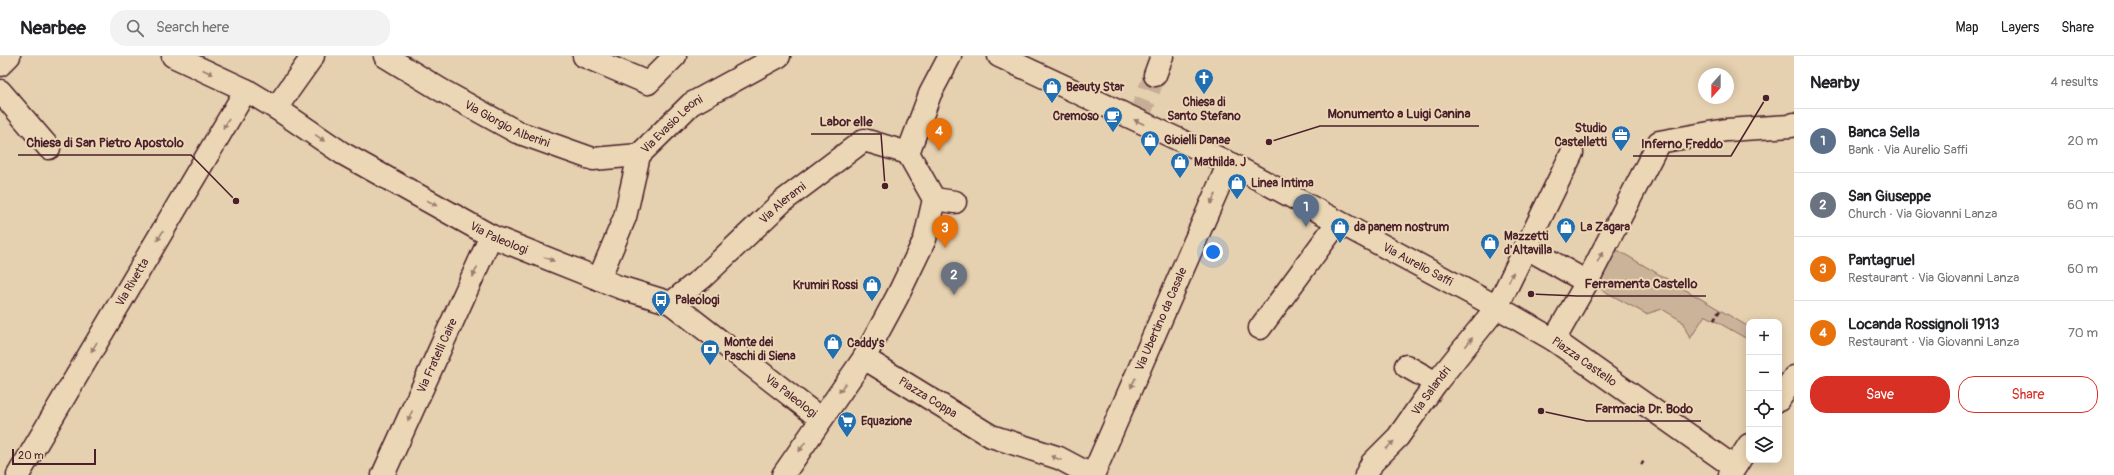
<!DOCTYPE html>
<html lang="en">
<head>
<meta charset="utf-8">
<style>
  body { margin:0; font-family:Pangolin,sans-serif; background:#f2f2f2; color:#202124 }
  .controls { position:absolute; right:12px; bottom:12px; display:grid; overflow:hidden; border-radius:8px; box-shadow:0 2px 10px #0003 }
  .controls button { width:36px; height:36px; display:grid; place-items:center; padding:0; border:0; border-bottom:1px solid #e0e0e0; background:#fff; color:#202124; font:20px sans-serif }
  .compass { position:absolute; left:1698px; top:12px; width:36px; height:36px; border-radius:50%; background:#fff; box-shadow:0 2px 10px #0003; rotate:201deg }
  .scale { position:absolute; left:12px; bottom:10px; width:84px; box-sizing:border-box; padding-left:4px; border:2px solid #4a1f2b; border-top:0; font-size:11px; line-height:14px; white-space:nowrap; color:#4a1f2b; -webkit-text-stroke:3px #ebd7b5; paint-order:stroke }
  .you { position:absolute; left:1213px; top:196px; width:14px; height:14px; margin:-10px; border:3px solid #fff; border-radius:50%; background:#1a73e8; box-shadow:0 0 0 6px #1a73e833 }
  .badge { display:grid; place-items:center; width:26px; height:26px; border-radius:50%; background:#d93025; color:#fff; font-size:13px; font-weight:700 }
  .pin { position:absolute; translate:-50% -33px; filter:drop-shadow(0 1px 2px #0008) }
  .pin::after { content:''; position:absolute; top:21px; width:14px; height:12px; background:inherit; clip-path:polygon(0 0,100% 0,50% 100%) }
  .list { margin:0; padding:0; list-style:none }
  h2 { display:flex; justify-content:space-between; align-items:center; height:52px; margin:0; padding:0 16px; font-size:17px }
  h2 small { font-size:13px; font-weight:400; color:#757577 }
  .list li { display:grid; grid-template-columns:26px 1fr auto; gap:12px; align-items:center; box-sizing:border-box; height:64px; padding:0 16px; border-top:1px solid #e0e0e0 }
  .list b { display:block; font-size:15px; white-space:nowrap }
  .list p { margin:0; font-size:13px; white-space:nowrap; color:#757577 }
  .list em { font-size:13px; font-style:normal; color:#757577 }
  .actions { display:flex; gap:8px; padding:12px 16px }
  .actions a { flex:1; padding:9px 0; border:1px solid #d93025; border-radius:16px; text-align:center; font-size:14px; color:#d93025 }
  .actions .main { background:#d93025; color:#fff }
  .icon { flex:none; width:22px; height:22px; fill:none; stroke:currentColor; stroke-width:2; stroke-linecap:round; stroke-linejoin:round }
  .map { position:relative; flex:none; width:1794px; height:419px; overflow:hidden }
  header { display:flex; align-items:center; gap:24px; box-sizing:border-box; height:56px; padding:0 20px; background:#fff; border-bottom:1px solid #e0e0e0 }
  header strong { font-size:19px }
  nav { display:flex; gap:22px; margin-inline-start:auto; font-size:14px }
  .search { width:280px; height:36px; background:#f2f2f2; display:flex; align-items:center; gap:10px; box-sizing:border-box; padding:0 14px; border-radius:16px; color:#757577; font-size:15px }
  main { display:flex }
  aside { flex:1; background:#fff }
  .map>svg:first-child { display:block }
  .green { fill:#cbb39a; stroke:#8a6962 }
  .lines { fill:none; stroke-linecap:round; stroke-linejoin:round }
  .minor-tunnel { stroke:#c6ad95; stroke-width:22; stroke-dasharray:22 11; stroke-linecap:butt }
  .minor-casing { stroke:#4a1f2b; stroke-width:25 }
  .path { stroke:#4a1f2b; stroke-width:2.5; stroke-dasharray:4 3; stroke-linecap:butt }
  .minor { stroke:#ebd7b5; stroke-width:22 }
  .oneway { fill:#9a7b70 }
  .labels { text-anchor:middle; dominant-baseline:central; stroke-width:4; stroke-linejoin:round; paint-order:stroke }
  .poi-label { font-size:12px; font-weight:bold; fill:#4a1f2b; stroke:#ebd7b5; text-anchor:start }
  .street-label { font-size:12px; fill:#4a1f2b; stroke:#ebd7b5 }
  .leader { fill:none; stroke:#4a1f2b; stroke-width:1.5 }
  .callout-dot { fill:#4a1f2b; stroke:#ebd7b5; stroke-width:1.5 }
  .callout-label { font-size:13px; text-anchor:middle; font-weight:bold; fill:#4a1f2b; stroke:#ebd7b5; stroke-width:4; stroke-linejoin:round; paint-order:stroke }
</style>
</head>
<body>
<header>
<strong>Nearbee</strong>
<div class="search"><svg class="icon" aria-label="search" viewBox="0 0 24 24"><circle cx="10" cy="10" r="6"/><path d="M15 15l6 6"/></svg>Search here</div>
<nav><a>Map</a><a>Layers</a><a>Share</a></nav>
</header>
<main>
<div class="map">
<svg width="1794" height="419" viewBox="0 0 1794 419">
  <rect width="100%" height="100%" fill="#e5d0af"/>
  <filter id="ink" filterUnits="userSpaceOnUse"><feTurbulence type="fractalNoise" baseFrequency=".025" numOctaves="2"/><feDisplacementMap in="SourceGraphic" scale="8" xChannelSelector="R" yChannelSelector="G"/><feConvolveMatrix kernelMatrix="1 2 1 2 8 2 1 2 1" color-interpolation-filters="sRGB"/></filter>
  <g filter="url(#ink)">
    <polygon class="green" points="1614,192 1749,271 1749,284 1705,259 1690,283 1682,265 1662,253 1646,258 1595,230"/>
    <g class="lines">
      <polyline class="minor-tunnel" points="1137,65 1155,19"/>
      <g class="minor-casing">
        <g id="minor">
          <path id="s1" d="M173,0L246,34L276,52L342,97L491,180L619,231L671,247L821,363"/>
          <path id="s2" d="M385,0L441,34L517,76L593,103L639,99"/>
          <polyline points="584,0 648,27 675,0"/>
          <path id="s3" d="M999,0L1229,107L1497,251L1554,284L1734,411"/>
          <polyline points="0,9 9,0"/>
          <polyline points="1155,19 1162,0"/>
          <polyline points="0,35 49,92"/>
          <polyline points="276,52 313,0"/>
          <polyline points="934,143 955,146"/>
          <polyline points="1525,191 1587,226"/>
          <path id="s4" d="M599,223L625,161L639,99L691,48L779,0"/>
          <path id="s5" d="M671,247L702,222L783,145L864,84L908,97"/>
          <polyline points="1260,272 1338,166"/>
          <polyline points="1554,284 1587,226 1659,86 1726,74 1791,70 1794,68"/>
          <path id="s6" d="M864,302L991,380L1059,402L1091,419"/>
          <polyline points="1406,310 1436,327"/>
          <polyline points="1779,344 1794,321"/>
          <path id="s7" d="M18,419L246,34"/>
          <path id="s8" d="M383,419L491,180"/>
          <polyline points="783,419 864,302 897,241 925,183 934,143 908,97 930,38 950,0"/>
          <path id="s9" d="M1093,419L1229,107"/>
          <path id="s10" d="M1366,419L1372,407L1398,381L1436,327L1497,251L1572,97"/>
          <polyline points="1730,419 1749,389"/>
        </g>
      </g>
      <g class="path">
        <polyline points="1714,264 1720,254"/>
        <polyline points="1641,409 1644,405"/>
      </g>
      <use href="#minor" class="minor"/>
    </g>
    <defs><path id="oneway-solid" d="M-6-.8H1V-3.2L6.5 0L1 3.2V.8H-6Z"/></defs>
    <g class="oneway">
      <use href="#oneway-solid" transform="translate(208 16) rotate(25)"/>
      <use href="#oneway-solid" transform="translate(1139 66) rotate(-155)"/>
      <use href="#oneway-solid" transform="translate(226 68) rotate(121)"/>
      <use href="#oneway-solid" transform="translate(320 82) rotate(35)"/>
      <use href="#oneway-solid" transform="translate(1213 143) rotate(114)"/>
      <use href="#oneway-solid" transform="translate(432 147) rotate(29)"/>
      <use href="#oneway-solid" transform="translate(160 180) rotate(121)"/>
      <use href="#oneway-solid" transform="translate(1600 201) rotate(-63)"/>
      <use href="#oneway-solid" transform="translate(549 203) rotate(22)"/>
      <use href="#oneway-solid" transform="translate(475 216) rotate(114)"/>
      <use href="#oneway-solid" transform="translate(1511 221) rotate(-65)"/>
      <use href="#oneway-solid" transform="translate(1469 286) rotate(-52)"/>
      <use href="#oneway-solid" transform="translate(94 291) rotate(121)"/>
      <use href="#oneway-solid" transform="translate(1133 327) rotate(114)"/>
      <use href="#oneway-solid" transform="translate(842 332) rotate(125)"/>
      <use href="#oneway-solid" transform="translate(410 360) rotate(114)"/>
      <use href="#oneway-solid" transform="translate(1390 389) rotate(-45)"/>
      <use href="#oneway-solid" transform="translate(802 391) rotate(124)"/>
      <use href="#oneway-solid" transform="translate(1056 402) rotate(-159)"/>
    </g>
  </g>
  <defs>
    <g id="church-pin" transform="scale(1)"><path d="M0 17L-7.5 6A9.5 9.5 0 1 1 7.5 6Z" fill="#1f6fb2" stroke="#ebd7b5"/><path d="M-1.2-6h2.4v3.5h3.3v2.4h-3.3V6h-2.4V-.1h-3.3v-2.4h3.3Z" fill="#fff"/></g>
    <g id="shop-pin" transform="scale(1)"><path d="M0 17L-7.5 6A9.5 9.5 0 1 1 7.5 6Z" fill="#1f6fb2" stroke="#ebd7b5"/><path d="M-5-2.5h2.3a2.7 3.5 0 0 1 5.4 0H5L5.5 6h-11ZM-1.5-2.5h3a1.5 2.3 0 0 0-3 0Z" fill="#fff"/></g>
    <g id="cafe-pin" transform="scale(1)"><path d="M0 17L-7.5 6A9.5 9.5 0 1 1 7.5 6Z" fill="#1f6fb2" stroke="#ebd7b5"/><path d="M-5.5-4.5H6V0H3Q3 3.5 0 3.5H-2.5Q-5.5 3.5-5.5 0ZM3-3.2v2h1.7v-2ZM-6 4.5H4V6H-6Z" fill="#fff"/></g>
    <g id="office-pin" transform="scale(1)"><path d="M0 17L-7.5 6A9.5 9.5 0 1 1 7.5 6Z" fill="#1f6fb2" stroke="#ebd7b5"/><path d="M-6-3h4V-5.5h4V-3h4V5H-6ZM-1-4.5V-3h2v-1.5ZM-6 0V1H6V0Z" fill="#fff"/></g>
    <g id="bus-pin" transform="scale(1)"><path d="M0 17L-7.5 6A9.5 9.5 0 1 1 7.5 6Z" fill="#1f6fb2" stroke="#ebd7b5"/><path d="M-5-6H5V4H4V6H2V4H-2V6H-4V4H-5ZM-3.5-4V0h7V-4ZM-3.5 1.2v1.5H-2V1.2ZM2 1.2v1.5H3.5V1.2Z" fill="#fff"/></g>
    <g id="bank-pin" transform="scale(1)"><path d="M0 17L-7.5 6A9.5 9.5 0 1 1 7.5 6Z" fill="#1f6fb2" stroke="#ebd7b5"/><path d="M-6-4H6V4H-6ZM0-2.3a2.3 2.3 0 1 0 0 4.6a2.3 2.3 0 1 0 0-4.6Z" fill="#fff"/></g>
    <g id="supermarket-pin" transform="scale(1)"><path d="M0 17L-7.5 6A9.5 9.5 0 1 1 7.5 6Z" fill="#1f6fb2" stroke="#ebd7b5"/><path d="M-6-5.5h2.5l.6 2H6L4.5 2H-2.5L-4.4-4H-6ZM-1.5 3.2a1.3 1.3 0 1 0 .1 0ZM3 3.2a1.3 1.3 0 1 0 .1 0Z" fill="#fff"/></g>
  </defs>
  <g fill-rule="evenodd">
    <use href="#church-pin" x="1204" y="22"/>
    <use href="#shop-pin" x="1052" y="31"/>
    <use href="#cafe-pin" x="1113" y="60"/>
    <use href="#office-pin" x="1621" y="79"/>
    <use href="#shop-pin" x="1150" y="84"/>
    <use href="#shop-pin" x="1180" y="106"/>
    <use href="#shop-pin" x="1237" y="127"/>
    <use href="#shop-pin" x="1340" y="171"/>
    <use href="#shop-pin" x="1566" y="171"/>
    <use href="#shop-pin" x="1490" y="187"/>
    <use href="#shop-pin" x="872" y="229"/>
    <use href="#bus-pin" x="661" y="244"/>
    <use href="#shop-pin" x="833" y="287"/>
    <use href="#bank-pin" x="710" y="293"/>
    <use href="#supermarket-pin" x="847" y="365"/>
  </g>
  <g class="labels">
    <g class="poi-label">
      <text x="1066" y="31">Beauty Star</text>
      <text x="1204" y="46" text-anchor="middle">Chiesa di<tspan x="1204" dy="14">Santo Stefano</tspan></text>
      <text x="1099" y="60" text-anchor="end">Cremoso</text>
      <text x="1607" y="72" text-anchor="end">Studio<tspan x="1607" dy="14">Castelletti</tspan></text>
      <text x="1164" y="84">Gioielli Danae</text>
      <text x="1194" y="106">Mathilda. J</text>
      <text x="1251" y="127">Linea Intima</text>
      <text x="1354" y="171">da panem nostrum</text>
      <text x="1580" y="171">La Zagara</text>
      <text x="1504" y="180">Mazzetti<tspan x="1504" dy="14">d'Altavilla</tspan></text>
      <text x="858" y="229" text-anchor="end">Krumiri Rossi</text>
      <text x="675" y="244">Paleologi</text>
      <text x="724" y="286">Monte dei<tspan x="724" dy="14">Paschi di Siena</tspan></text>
      <text x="847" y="287">Caddy's</text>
      <text x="861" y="365">Equazione</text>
    </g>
    <g class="street-label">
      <text stroke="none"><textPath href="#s2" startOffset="140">Via Giorgio Alberini</textPath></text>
      <text stroke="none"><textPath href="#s4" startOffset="176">Via Evasio Leoni</textPath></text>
      <text stroke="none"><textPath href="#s5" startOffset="150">Via Alerami</textPath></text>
      <text stroke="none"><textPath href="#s1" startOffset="374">Via Paleologi</textPath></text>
      <text stroke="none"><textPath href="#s3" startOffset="468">Via Aurelio Saffi</textPath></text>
      <text stroke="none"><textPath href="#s7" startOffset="224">Via Rivetta</textPath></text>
      <text stroke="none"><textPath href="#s9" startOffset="170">Via Ubertino da Casale</textPath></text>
      <text stroke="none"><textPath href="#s8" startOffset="131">Via Fratelli Caire</textPath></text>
      <text stroke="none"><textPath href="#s3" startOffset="661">Piazza Castello</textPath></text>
      <text stroke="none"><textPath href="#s10" startOffset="107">Via Salandri</textPath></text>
      <text stroke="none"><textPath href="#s1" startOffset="710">Via Paleologi</textPath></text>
      <text stroke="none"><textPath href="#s6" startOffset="75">Piazza Coppa</textPath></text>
    </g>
  </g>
  <path class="leader" d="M1269 86L1320 70H1479M885 130L881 78H811M236 145L191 99H18M1766 42L1731 100H1633M1531 238L1577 240H1706M1541 355L1587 365H1701"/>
  <g class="callout-dot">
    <circle cx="1269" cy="86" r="4"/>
    <circle cx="885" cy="130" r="4"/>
    <circle cx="236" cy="145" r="4"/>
    <circle cx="1766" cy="42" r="4"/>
    <circle cx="1531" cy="238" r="4"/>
    <circle cx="1541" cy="355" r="4"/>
  </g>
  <g class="callout-label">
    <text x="1399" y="62">Monumento a Luigi Canina</text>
    <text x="846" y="70">Labor elle</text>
    <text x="105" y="91">Chiesa di San Pietro Apostolo</text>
    <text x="1682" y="92">Inferno Freddo</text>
    <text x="1641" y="232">Ferramenta Castello</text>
    <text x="1644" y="357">Farmacia Dr. Bodo</text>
  </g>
</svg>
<div class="controls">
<button>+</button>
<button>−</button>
<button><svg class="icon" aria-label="locate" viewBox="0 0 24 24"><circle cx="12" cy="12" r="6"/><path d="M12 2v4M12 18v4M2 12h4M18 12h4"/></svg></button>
<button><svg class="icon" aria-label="layers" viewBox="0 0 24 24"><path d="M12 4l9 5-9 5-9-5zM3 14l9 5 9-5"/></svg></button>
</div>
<svg class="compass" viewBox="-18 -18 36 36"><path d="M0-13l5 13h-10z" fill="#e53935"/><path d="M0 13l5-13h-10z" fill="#757577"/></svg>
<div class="scale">20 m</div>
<div class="you"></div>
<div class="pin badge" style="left:1306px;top:171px;background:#5c6f8a">1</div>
<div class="pin badge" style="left:954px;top:239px;background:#6b7280">2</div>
<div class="pin badge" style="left:945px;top:192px;background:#e8710a">3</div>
<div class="pin badge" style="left:939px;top:95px;background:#e8710a">4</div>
</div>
<aside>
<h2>Nearby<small>4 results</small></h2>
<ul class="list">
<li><span class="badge" style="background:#5c6f8a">1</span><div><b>Banca Sella</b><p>Bank · Via Aurelio Saffi</p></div><em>20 m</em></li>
<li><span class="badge" style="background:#6b7280">2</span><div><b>San Giuseppe</b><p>Church · Via Giovanni Lanza</p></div><em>60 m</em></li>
<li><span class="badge" style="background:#e8710a">3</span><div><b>Pantagruel</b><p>Restaurant · Via Giovanni Lanza</p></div><em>60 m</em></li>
<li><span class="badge" style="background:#e8710a">4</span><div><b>Locanda Rossignoli 1913</b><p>Restaurant · Via Giovanni Lanza</p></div><em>70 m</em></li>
</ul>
<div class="actions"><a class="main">Save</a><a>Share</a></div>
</aside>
</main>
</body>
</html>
